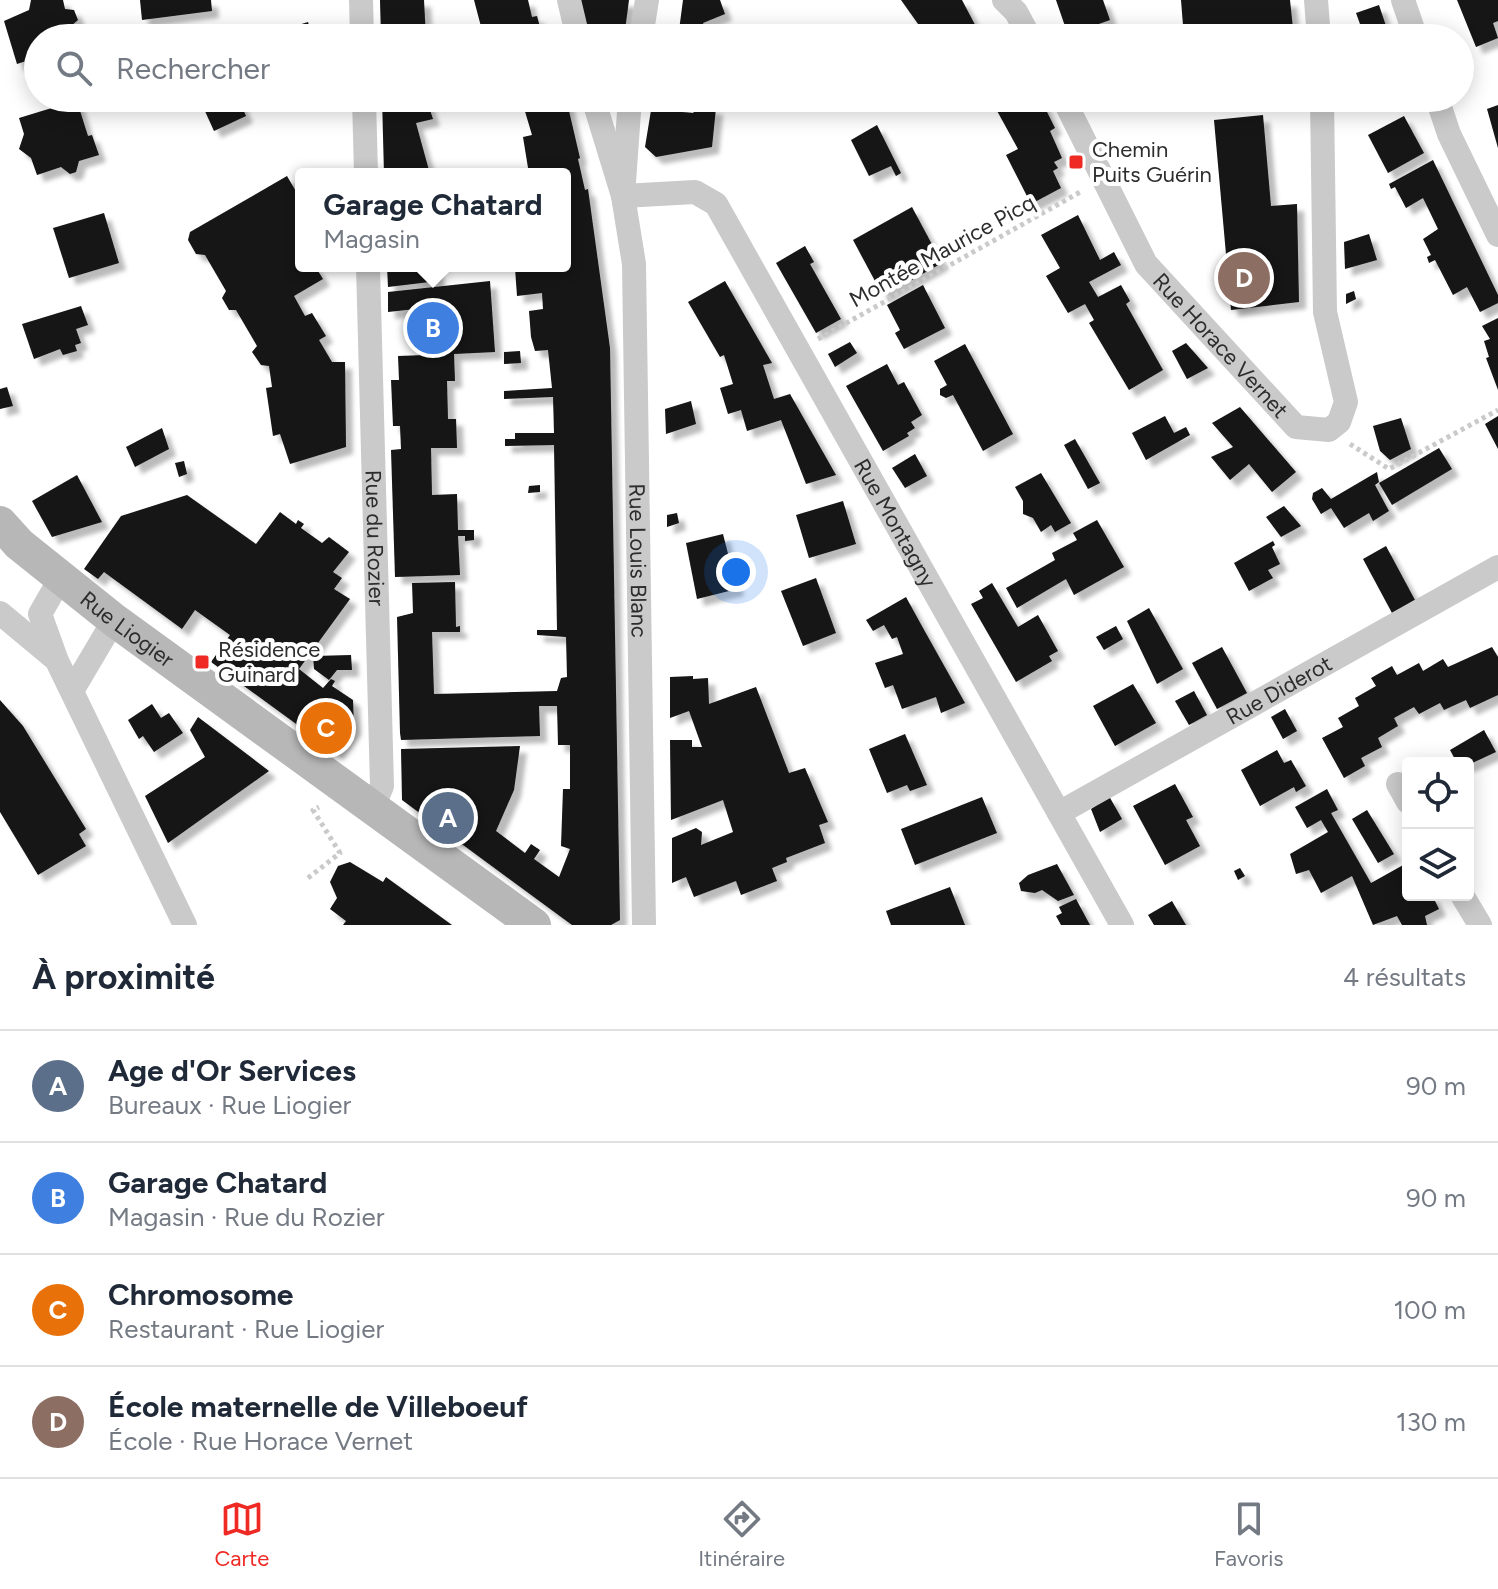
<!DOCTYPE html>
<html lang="fr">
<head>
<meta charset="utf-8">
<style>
  body { margin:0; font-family:Figtree,sans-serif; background:#f6f6f7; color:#1f2937 }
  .controls { position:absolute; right:24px; bottom:24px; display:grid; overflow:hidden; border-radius:8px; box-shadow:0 4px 20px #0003 }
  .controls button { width:72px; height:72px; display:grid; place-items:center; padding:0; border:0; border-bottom:2px solid #e0e1e3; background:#fff; color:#1f2937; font:40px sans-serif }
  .you { position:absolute; left:736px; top:572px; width:28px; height:28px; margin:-20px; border:6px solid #fff; border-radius:50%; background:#1a73e8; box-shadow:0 0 0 12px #1a73e833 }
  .badge { display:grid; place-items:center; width:52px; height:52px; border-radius:50%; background:#ef2924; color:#fff; font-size:26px; font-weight:700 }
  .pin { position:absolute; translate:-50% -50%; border:4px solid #fff; box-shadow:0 2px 8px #0006 }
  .popup { position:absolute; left:295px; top:168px; width:276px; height:104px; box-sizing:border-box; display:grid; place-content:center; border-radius:8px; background:#fff; filter:drop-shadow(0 2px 6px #0005); font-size:26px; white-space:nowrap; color:#747a83 }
  .popup b { font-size:30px; color:#1f2937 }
  .popup::after { content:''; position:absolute; left:50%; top:100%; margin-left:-16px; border:16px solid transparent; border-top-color:#fff }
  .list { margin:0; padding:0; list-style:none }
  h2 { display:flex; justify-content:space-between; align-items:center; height:104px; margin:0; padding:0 32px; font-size:34px }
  h2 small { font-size:26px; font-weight:400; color:#747a83 }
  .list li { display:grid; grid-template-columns:52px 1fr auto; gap:24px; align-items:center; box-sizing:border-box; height:112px; padding:0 32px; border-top:2px solid #e0e1e3 }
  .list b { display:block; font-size:30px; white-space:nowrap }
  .list p { margin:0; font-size:26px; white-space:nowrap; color:#747a83 }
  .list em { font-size:26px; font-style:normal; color:#747a83 }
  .icon { flex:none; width:44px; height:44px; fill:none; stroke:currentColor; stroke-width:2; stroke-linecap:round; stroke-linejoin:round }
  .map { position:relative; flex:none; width:1498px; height:925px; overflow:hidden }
  .search { position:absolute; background:#fff; box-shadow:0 4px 20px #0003; left:24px; right:24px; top:24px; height:88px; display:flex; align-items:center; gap:20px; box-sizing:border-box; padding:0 28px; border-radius:44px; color:#747a83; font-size:30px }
  .sheet { height:552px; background:#fff }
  nav { display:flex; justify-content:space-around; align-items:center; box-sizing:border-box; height:112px; border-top:2px solid #e0e1e3; background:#fff; font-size:22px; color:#747a83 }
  nav a { display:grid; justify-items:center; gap:4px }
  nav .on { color:#ef2924 }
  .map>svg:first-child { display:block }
  .building { fill:#141414; filter:url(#shadow) }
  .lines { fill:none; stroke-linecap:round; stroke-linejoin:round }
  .path { stroke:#cacaca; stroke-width:5; stroke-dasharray:4 4; stroke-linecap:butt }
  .street { stroke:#cacaca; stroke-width:24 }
  .secondary { stroke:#b7b7b7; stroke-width:34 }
  .poi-dot { fill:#ef2924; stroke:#fff; stroke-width:3 }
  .labels { text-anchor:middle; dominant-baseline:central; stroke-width:8; stroke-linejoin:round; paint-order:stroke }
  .poi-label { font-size:22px; fill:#2d2d2d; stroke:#fff; text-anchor:start }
  .street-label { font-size:22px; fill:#2d2d2d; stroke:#fff }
</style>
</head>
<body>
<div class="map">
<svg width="1498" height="925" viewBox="0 0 1498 925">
  <defs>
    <filter id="shadow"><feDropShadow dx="7" dy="7" stdDeviation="2" flood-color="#0004"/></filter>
  </defs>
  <rect width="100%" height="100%" fill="#fff"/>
  <g class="building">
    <polygon points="31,0 63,0 65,9 74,10 78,20 71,26 75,38 38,38 38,57 17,64 4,21 29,10"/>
    <polygon points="140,0 211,0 212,11 142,20"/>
    <polygon points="380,0 424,0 426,38 381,38"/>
    <polygon points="474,0 528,0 532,17 537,16 543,38 484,38"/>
    <polygon points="580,0 629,0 624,38 589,38"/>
    <polygon points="683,0 720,0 725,14 703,23 708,38 678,38"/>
    <polygon points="901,0 962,0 982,38 928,38"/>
    <polygon points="1056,0 1103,0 1110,20 1068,35"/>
    <polygon points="1181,0 1290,0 1294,38 1184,38"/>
    <polygon points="1457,0 1498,0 1498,21 1493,23 1498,38 1476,47"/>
    <polygon points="1379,5 1390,38 1365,38 1356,13"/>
    <polygon points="308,22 313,38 282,38 279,31"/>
    <polygon points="1112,27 1116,38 1088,38 1087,35"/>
    <polygon points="53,98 76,98 88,136 92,135 99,155 79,161 76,172 70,174 61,167 37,175 31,158 19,149 24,134 19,118 55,107"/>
    <polygon points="199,98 238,98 246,116 214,131"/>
    <polygon points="382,98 426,98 433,119 416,123 430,174 384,174"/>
    <polygon points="521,98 566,98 580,158 578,159 585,190 588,189 610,348 620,920 611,925 572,925 402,800 401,749 520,746 514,790 496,831 525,853 531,844 540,850 534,859 559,877 570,849 561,846 563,789 570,789 570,745 558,745 557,706 539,706 540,736 401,740 400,733 397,617 413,613 412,583 455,582 456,627 460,626 460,632 432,632 434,694 557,691 561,678 567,677 566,637 537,635 537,630 557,630 554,445 505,446 505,439 515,439 515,433 554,433 553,397 504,399 504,391 552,388 548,350 535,351 531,337 529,311 543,309 542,293 517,296 515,268 565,266 565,174 529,174 523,137 532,135"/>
    <polygon points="653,98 684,99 682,112 693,113 699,106 716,108 712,147 656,157 645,147"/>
    <polygon points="990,98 1040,98 1055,128 1050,131 1062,158 1054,162 1058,168 1053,171 1061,188 1031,204 1006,155 1018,149"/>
    <polygon points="1498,105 1498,148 1487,109"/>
    <polygon points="1263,115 1271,206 1297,204 1299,302 1231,310 1214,120"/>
    <polygon points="1404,116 1424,153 1388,173 1368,135"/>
    <polygon points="877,125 901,173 896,176 891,166 869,176 851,140"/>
    <polygon points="1433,160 1498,295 1498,303 1480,312 1467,287 1453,295 1435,260 1429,263 1427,257 1431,255 1423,239 1438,229 1423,198 1406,208 1395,187 1391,189 1389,184"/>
    <polygon points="287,176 301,200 301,266 315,266 323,279 294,296 305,316 312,313 326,336 319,340 332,362 345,362 346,447 290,464 280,434 273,436 266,388 272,387 269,366 261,365 252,352 257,346 236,310 229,310 222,298 226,291 205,255 196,254 188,240 190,232"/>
    <polygon points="912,207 942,263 883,296 853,240"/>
    <polygon points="104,213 119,263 69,278 53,228"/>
    <polygon points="1078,215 1100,260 1114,252 1121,265 1089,282 1098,297 1121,285 1130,301 1126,304 1163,370 1129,390 1089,323 1094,320 1085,304 1068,313 1046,276 1060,268 1041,235"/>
    <polygon points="1369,234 1377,260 1345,269 1344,242"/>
    <polygon points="805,246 814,262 810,264 841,319 816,333 776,263"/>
    <polygon points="387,266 436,266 438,281 388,287"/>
    <polygon points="490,281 495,352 454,354 455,381 447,381 448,419 456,419 457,448 431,448 432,495 457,494 458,530 474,530 474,540 465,541 465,536 458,536 460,575 395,577 391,450 401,449 400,426 393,426 391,380 399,380 398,356 426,355 424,308 388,312 388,292"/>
    <polygon points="725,281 772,363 763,365 774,399 790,394 836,475 806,484 781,420 747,431 741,410 728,414 720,388 733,384 724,355 720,357 688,302"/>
    <polygon points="923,285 945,328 904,349 895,333 900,330 887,305"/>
    <polygon points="1354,291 1356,299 1346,304 1346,294"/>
    <polygon points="81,306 88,325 76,329 81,343 75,345 77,351 63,355 60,349 34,359 22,324"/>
    <polygon points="1498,318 1498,390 1486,358 1489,357 1484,341 1490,339 1482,326"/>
    <polygon points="850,342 857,353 835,367 828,354"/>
    <polygon points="1186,343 1208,368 1187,379 1172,351"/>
    <polygon points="965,344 1013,434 983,451 953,395 946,398 940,395 940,389 947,385 934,361"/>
    <polygon points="520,351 521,363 504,364 504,352"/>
    <polygon points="887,364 898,385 904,382 922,415 911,422 915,428 907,433 909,436 883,451 846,386"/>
    <polygon points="7,387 13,406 0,409 0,389"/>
    <polygon points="691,401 696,424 666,434 665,409"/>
    <polygon points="1240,407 1296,472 1272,492 1249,464 1230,480 1211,457 1233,447 1212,423"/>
    <polygon points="1165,416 1174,433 1186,427 1190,435 1146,460 1132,433"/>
    <polygon points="1498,416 1498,449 1485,424"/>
    <polygon points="1401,418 1411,449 1390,460 1380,451 1373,426"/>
    <polygon points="162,428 169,449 135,467 126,447"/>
    <polygon points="1075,439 1100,483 1088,489 1064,445"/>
    <polygon points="1439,448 1452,469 1392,505 1379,483"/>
    <polygon points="915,454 927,476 905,488 892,468"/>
    <polygon points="184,461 187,474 179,477 175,463"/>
    <polygon points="1377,472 1379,482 1375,485 1389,511 1373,521 1369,513 1344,528 1331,508 1321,514 1312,499 1313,493 1322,488 1331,499"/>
    <polygon points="1041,473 1071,523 1055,532 1051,525 1041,532 1033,518 1023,514 1023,501 1015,487"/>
    <polygon points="77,475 102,522 52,537 32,501"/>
    <polygon points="540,485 540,492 528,493 529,486"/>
    <polygon points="187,495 256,544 280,512 296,524 298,520 304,524 301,528 322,543 329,537 349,552 333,572 342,578 334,589 350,599 299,669 323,688 331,679 335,681 332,686 353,700 354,728 336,753 211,662 230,635 195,610 182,629 104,572 98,579 84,569 121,516"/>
    <polygon points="843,501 856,544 809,558 796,515"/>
    <polygon points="1284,506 1301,526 1281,537 1266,517"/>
    <polygon points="677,513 679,523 667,527 667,515"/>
    <polygon points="1097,520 1124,567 1074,595 1066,579 1017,608 1006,588 1055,560 1052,553 1077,540 1073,533"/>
    <polygon points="723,534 737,589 697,599 686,543"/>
    <polygon points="1273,541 1275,545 1272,547 1280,564 1268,570 1273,578 1249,591 1234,563"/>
    <polygon points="1386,546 1415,600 1392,613 1363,559"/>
    <polygon points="816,578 836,633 803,646 781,591"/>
    <polygon points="992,583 1018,627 1038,615 1058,651 1049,656 1052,661 1016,682 971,604 983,598 979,591"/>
    <polygon points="906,597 923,628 965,703 941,713 936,697 902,709 893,685 885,688 875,663 903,654 897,637 892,639 884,625 873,631 866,620"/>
    <polygon points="1149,608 1183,669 1157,684 1127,621"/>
    <polygon points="1116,626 1123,639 1104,650 1096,637"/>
    <polygon points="1222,647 1247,693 1217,709 1192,663"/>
    <polygon points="1492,647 1498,657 1498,695 1470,708 1466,700 1444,710 1440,703 1419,714 1414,707 1394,718 1398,726 1378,738 1382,747 1361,758 1365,766 1344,778 1322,738 1343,727 1338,718 1359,706 1355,698 1376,686 1371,678 1392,666 1397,675 1419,663 1423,671 1443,659 1448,667"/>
    <polygon points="351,655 352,670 337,670 329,680 314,669 313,656"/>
    <polygon points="693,676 693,679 708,678 709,704 756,687 789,773 805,768 828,822 819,825 825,843 786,858 787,862 772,868 777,881 741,895 736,881 694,897 686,877 672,883 672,838 696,828 702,832 701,845 733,832 723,800 671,820 670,740 692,740 692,747 702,747 689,711 670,718 670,677"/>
    <polygon points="1133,684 1156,723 1115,746 1093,706"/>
    <polygon points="1194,691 1207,715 1189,725 1175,701"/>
    <polygon points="0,700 23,726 86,829 79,834 86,846 38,875 0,812"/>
    <polygon points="152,704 161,718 169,713 183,733 154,752 143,736 139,739 128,720"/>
    <polygon points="1285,709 1297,731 1283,739 1271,717"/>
    <polygon points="198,717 269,771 168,843 145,796 205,757 190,730"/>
    <polygon points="1484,730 1496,752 1468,765 1457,763 1450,750"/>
    <polygon points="905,734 927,785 910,791 907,785 887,793 869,749"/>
    <polygon points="1277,750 1284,763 1291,760 1306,786 1296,792 1294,787 1260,806 1241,770"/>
    <polygon points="1175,784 1193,817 1186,820 1200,846 1165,865 1133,806"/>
    <polygon points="1327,789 1338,810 1331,813 1371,883 1405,864 1408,895 1432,895 1439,909 1425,916 1427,925 1402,925 1397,916 1373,925 1352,876 1321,893 1309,870 1296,874 1290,854 1328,832 1321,820 1307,828 1295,807"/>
    <polygon points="1109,796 1122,819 1100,832 1091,809"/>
    <polygon points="982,797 997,833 915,865 901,829"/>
    <polygon points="1367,810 1394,854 1378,863 1352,819"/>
    <polygon points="350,862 383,882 386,877 452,925 343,925 346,921 330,909 337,898 330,882 338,866"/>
    <polygon points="1057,864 1074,895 1058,901 1042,890 1035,893 1021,891 1019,883 1028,875"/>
    <polygon points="1240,868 1245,876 1238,880 1234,871"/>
    <polygon points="950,887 965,925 891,925 886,911"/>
    <polygon points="1076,899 1090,925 1061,925 1056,916 1062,913 1059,907"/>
    <polygon points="1172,901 1186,925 1154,925 1148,915"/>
  </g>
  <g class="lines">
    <g class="path">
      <polyline points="818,339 1082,191"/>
      <polyline points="1350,444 1389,469 1498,410"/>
      <polyline points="308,878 340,853 313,810 319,807"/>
    </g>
    <g class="street">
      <polyline points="361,0 362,38"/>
      <polyline points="569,0 578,38"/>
      <polyline points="1004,0 1016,12 1030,38"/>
      <polyline points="1316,0 1319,38"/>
      <polyline points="1403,0 1416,38"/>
      <polyline points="641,38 647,0"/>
      <polyline points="364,98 366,174"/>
      <path id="s1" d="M593,98L623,196L634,264L644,925"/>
      <path id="s2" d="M1063,98L1146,264L1296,427L1329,430L1339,422L1346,402L1325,312L1322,98"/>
      <polyline points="1437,98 1449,134 1498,235"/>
      <polyline points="624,182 630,98"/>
      <path id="s3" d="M623,196L695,192L716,204L1122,925"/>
      <path id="s4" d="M368,266L382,786L373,807"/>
      <polyline points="60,579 40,614 57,661 185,925"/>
      <polyline points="0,613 53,657"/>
      <polyline points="72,691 114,620"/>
      <polyline points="1398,784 1408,802"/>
      <path id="s5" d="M1059,813L1498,567"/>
      <polyline points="1462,895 1480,925"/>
    </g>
    <path class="secondary" id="s6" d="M0,523L19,544L114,620L534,925"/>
  </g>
  <g class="poi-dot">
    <rect x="1068" y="154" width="16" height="16" rx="4"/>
    <rect x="194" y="654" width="16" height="16" rx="4"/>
  </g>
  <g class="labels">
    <g class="poi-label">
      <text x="1092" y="149">Chemin<tspan x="1092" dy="25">Puits Guérin</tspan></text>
      <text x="218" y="649">Résidence<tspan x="218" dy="25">Guinard</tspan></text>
    </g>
    <g class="street-label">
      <text transform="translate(942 251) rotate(-29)">Montée Maurice Picq</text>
      <text stroke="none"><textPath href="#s2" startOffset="296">Rue Horace Vernet</textPath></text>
      <text stroke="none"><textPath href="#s3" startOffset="462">Rue Montagny</textPath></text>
      <text stroke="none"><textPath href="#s4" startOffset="272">Rue du Rozier</textPath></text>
      <text stroke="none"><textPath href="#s1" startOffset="468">Rue Louis Blanc</textPath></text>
      <text stroke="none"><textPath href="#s6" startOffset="166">Rue Liogier</textPath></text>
      <text stroke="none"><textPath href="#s5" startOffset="252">Rue Diderot</textPath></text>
    </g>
  </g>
</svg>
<div class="controls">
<button><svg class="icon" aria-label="locate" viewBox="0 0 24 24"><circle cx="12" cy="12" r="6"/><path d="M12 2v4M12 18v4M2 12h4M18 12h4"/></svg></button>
<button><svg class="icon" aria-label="layers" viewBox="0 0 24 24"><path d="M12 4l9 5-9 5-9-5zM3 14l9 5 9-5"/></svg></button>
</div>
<div class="you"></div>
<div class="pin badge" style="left:448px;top:818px;background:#5c6f8a">A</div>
<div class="pin badge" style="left:433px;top:328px;background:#3f7fe0">B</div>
<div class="popup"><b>Garage Chatard</b>Magasin</div>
<div class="pin badge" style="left:326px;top:728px;background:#e8710a">C</div>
<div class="pin badge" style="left:1244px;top:278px;background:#8d6e63">D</div>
<div class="search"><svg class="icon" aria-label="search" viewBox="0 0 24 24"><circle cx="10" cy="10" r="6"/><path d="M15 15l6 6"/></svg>Rechercher</div>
</div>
<section class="sheet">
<h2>À proximité<small>4 résultats</small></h2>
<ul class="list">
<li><span class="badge" style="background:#5c6f8a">A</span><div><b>Age d'Or Services</b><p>Bureaux · Rue Liogier</p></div><em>90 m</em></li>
<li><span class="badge" style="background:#3f7fe0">B</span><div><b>Garage Chatard</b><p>Magasin · Rue du Rozier</p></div><em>90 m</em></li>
<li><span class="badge" style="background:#e8710a">C</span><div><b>Chromosome</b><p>Restaurant · Rue Liogier</p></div><em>100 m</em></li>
<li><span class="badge" style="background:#8d6e63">D</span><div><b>École maternelle de Villeboeuf</b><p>École · Rue Horace Vernet</p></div><em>130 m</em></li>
</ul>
</section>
<nav>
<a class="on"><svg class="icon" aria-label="map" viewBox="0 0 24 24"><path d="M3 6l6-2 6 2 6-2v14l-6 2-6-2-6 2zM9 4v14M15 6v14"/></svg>Carte</a>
<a><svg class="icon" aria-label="directions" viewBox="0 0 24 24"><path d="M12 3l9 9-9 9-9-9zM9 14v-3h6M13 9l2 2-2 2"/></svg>Itinéraire</a>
<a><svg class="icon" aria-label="saved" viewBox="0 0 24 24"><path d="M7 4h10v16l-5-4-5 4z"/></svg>Favoris</a>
</nav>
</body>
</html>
